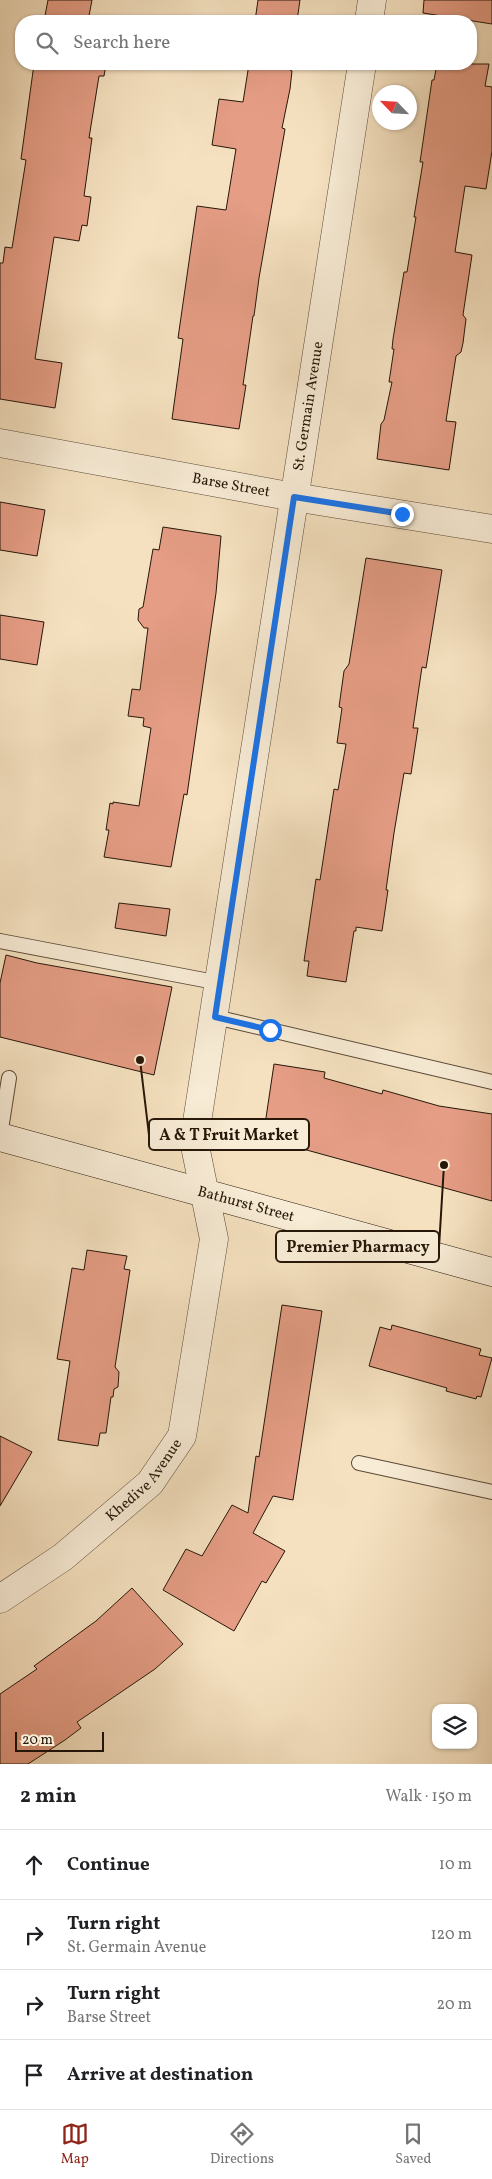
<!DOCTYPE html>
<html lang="en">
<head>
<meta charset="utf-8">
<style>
  body { margin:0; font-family:Vollkorn,serif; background:#f2f2f2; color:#202124 }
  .controls { position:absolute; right:15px; bottom:15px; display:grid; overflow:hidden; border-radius:10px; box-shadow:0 1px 4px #0004 }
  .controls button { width:45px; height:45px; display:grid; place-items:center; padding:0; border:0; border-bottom:1px solid #e0e0e0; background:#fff; color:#202124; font:25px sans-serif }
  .compass { position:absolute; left:372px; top:85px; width:45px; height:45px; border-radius:50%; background:#fff; box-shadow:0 1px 4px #0004; rotate:295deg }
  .scale { position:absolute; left:15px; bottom:12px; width:89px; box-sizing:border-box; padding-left:5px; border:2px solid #261709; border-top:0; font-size:14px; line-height:18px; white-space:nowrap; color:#261709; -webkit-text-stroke:4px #f8ecd6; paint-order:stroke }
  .stop { position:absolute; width:15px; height:15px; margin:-11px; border:4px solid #1a73e8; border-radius:50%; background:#fff }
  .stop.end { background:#1a73e8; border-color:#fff; box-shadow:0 1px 5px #0008 }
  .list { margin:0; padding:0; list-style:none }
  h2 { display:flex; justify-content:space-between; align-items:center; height:65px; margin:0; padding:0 20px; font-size:21px }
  h2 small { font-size:16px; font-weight:400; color:#757577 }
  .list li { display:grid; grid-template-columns:32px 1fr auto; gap:15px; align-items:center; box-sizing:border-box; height:70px; padding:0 20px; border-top:1px solid #e0e0e0 }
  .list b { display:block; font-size:19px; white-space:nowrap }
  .list p { margin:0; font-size:16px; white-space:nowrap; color:#757577 }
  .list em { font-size:16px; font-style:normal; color:#757577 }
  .icon { flex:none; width:28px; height:28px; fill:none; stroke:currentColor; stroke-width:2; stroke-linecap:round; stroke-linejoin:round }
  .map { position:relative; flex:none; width:492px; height:1764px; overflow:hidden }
  .search { position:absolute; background:#fff; box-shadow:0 1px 4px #0004; left:15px; right:15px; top:15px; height:55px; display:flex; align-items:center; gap:12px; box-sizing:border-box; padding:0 18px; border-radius:20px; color:#757577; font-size:19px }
  .sheet { height:345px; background:#fff }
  nav { display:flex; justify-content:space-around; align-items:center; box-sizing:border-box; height:70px; border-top:1px solid #e0e0e0; background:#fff; font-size:14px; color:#757577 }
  nav a { display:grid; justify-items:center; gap:2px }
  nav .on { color:#8f2418 }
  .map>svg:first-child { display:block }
  .building { fill:#e59d85; stroke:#261709 }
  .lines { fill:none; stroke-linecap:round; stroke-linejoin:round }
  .service-casing { stroke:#5a4a37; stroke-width:16 }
  .minor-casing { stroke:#5a4a37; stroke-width:29 }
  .secondary-casing { stroke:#261709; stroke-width:29 }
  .service { stroke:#f8ecd6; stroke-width:14 }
  .minor { stroke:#f8ecd6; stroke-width:28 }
  .secondary { stroke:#f8ecd6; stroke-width:28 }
  .route { stroke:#1a73e8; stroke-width:6 }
  .labels { text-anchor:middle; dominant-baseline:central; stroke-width:4; stroke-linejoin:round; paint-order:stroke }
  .street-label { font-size:15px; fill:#261709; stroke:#f8ecd6 }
  .leader { fill:none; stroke:#261709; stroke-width:2 }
  .callout-dot { fill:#261709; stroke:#f8ecd6; stroke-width:2 }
  .callout { fill:#f8ecd6; stroke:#261709; stroke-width:2 }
  .callout-label { font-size:16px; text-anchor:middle; font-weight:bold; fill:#261709 }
</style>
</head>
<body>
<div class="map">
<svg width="492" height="1764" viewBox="0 0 492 1764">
  <rect width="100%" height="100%" fill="#f5e1c0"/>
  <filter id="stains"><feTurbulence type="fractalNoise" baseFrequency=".004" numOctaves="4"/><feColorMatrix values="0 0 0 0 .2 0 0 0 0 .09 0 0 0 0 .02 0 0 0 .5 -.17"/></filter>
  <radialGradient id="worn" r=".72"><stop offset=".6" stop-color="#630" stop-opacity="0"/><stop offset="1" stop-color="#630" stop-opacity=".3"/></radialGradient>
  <g class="building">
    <polygon points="48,0 92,0 88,21 41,21 44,21"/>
    <polygon points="258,0 300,0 297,21 255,21"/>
    <polygon points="424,0 492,0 492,24 423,13"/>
    <polygon points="34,64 106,64 104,76 99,76 89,138 92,138 84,196 91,197 87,226 82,225 79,241 54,237 35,359 62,363 55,408 0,399 0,263 3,263 5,247 12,248 26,160 21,159"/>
    <polygon points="249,64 291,64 290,70 292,71 290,89 282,128 285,129 259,278 254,316 253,316 243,385 246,385 239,429 172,419 183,339 178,338 197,206 226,210 236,149 212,145 219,99 243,102"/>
    <polygon points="437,64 489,64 485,86 492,87 492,151 486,189 465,186 455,252 472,255 463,315 466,319 463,343 461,352 456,356 446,421 456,422 449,470 377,459 381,424 384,420 392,382 389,382 394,349 392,349 393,339 404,272 407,272 416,217 414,217 423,162 420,162 432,80 434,80"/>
    <polygon points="0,502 45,510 37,556 0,550"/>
    <polygon points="163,527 221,536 216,593 187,795 184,794 171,867 104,857 109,830 106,830 110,803 113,804 113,802 139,806 151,728 143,726 144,718 128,716 132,689 140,690 148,628 144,628 138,620 139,609 143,607 153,549 159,550"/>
    <polygon points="366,558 442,570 426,668 422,667 413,728 418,728 411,774 404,773 394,833 386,890 388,890 382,931 356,927 356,931 354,931 346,982 307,976 309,961 304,961 316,879 320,880 334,789 338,790 346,744 337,743 342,708 339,707 344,671 349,664"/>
    <polygon points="0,615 44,622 37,665 0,659"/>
    <polygon points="119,903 170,909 166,936 115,928"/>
    <polygon points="6,955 37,963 172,987 154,1075 0,1037 0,983"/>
    <polygon points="274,1064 325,1072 324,1078 382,1094 383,1090 439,1106 492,1114 492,1201 263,1138"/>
    <polygon points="87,1250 127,1256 124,1269 130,1270 115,1367 119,1372 118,1387 114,1389 113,1397 111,1397 106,1433 100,1433 98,1446 58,1440 70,1361 57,1359 72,1268 84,1270"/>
    <polygon points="282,1305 322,1311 293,1500 273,1496 253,1533 285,1551 266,1583 262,1581 234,1631 163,1590 186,1549 202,1556 232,1505 248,1513 256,1456 259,1457"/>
    <polygon points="392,1325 481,1349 479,1355 492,1358 481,1397 477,1396 476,1399 446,1391 447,1388 369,1366 380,1327 391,1330"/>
    <polygon points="0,1436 32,1452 0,1506"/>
    <polygon points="132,1588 183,1644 155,1669 77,1722 81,1728 65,1740 28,1764 0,1764 0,1694 37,1669 34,1666 96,1621"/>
  </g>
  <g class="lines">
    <g class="service-casing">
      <g id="service">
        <polyline points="0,941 220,983"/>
        <polyline points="215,1017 492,1082"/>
        <polyline points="0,1136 9,1078"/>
        <polyline points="359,1463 492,1492"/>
      </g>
    </g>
    <g class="minor-casing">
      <g id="minor">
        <polyline points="369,21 372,0"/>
        <path id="s1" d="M0,443L294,497L492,529"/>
        <path id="s2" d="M0,1599L63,1557L150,1483L182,1436L214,1239L194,1141L362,64"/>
      </g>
    </g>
    <g class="secondary-casing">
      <g id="secondary">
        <path id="s3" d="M0,1137L492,1272"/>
      </g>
    </g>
    <use href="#service" class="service"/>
    <use href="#minor" class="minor"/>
    <use href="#secondary" class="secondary"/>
  </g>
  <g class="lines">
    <polyline class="route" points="270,1030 215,1017 294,497 402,514"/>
  </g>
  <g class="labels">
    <g class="street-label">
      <text stroke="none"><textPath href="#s2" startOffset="1290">St. Germain Avenue</textPath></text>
      <text stroke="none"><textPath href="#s1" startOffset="235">Barse Street</textPath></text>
      <text stroke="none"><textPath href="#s3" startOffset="255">Bathurst Street</textPath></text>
      <text stroke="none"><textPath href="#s2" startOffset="188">Khedive Avenue</textPath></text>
    </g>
  </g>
  <path class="leader" d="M140 1060L149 1135M444 1165L439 1247"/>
  <g class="callout-dot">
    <circle cx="140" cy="1060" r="5"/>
    <circle cx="444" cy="1165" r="5"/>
  </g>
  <g class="callout">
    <rect x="149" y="1119" width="160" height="31" rx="5"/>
    <rect x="276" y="1231" width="163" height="31" rx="5"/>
  </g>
  <g class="callout-label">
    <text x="229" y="1140">A &amp; T Fruit Market</text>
    <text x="358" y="1252">Premier Pharmacy</text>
  </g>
  <rect width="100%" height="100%" filter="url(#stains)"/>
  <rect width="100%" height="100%" fill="url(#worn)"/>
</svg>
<div class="controls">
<button><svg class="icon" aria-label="layers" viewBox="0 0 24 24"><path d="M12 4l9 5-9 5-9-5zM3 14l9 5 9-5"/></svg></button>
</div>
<svg class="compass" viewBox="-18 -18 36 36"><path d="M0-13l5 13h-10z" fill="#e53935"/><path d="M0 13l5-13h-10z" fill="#757577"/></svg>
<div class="scale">20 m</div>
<div class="stop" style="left:270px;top:1030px"></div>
<div class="stop end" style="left:402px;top:514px"></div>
<div class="search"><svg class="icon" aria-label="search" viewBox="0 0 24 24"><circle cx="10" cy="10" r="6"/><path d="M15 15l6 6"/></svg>Search here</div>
</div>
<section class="sheet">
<h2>2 min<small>Walk · 150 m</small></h2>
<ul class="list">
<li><svg class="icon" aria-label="ahead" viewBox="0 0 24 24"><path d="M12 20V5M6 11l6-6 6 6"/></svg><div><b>Continue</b></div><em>10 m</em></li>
<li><svg class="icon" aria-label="right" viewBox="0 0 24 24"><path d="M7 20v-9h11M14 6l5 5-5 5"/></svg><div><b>Turn right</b><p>St. Germain Avenue</p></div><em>120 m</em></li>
<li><svg class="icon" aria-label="right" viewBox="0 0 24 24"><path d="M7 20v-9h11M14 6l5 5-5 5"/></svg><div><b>Turn right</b><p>Barse Street</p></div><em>20 m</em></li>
<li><svg class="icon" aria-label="arrive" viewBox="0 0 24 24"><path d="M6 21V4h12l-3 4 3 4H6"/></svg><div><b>Arrive at destination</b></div></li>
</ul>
</section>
<nav>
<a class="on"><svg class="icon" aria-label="map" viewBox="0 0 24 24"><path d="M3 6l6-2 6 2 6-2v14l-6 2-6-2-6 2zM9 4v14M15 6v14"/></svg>Map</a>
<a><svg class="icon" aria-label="directions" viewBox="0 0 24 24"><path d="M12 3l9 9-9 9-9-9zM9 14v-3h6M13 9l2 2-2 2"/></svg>Directions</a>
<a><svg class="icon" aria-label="saved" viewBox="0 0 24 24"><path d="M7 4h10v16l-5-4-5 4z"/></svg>Saved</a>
</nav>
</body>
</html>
